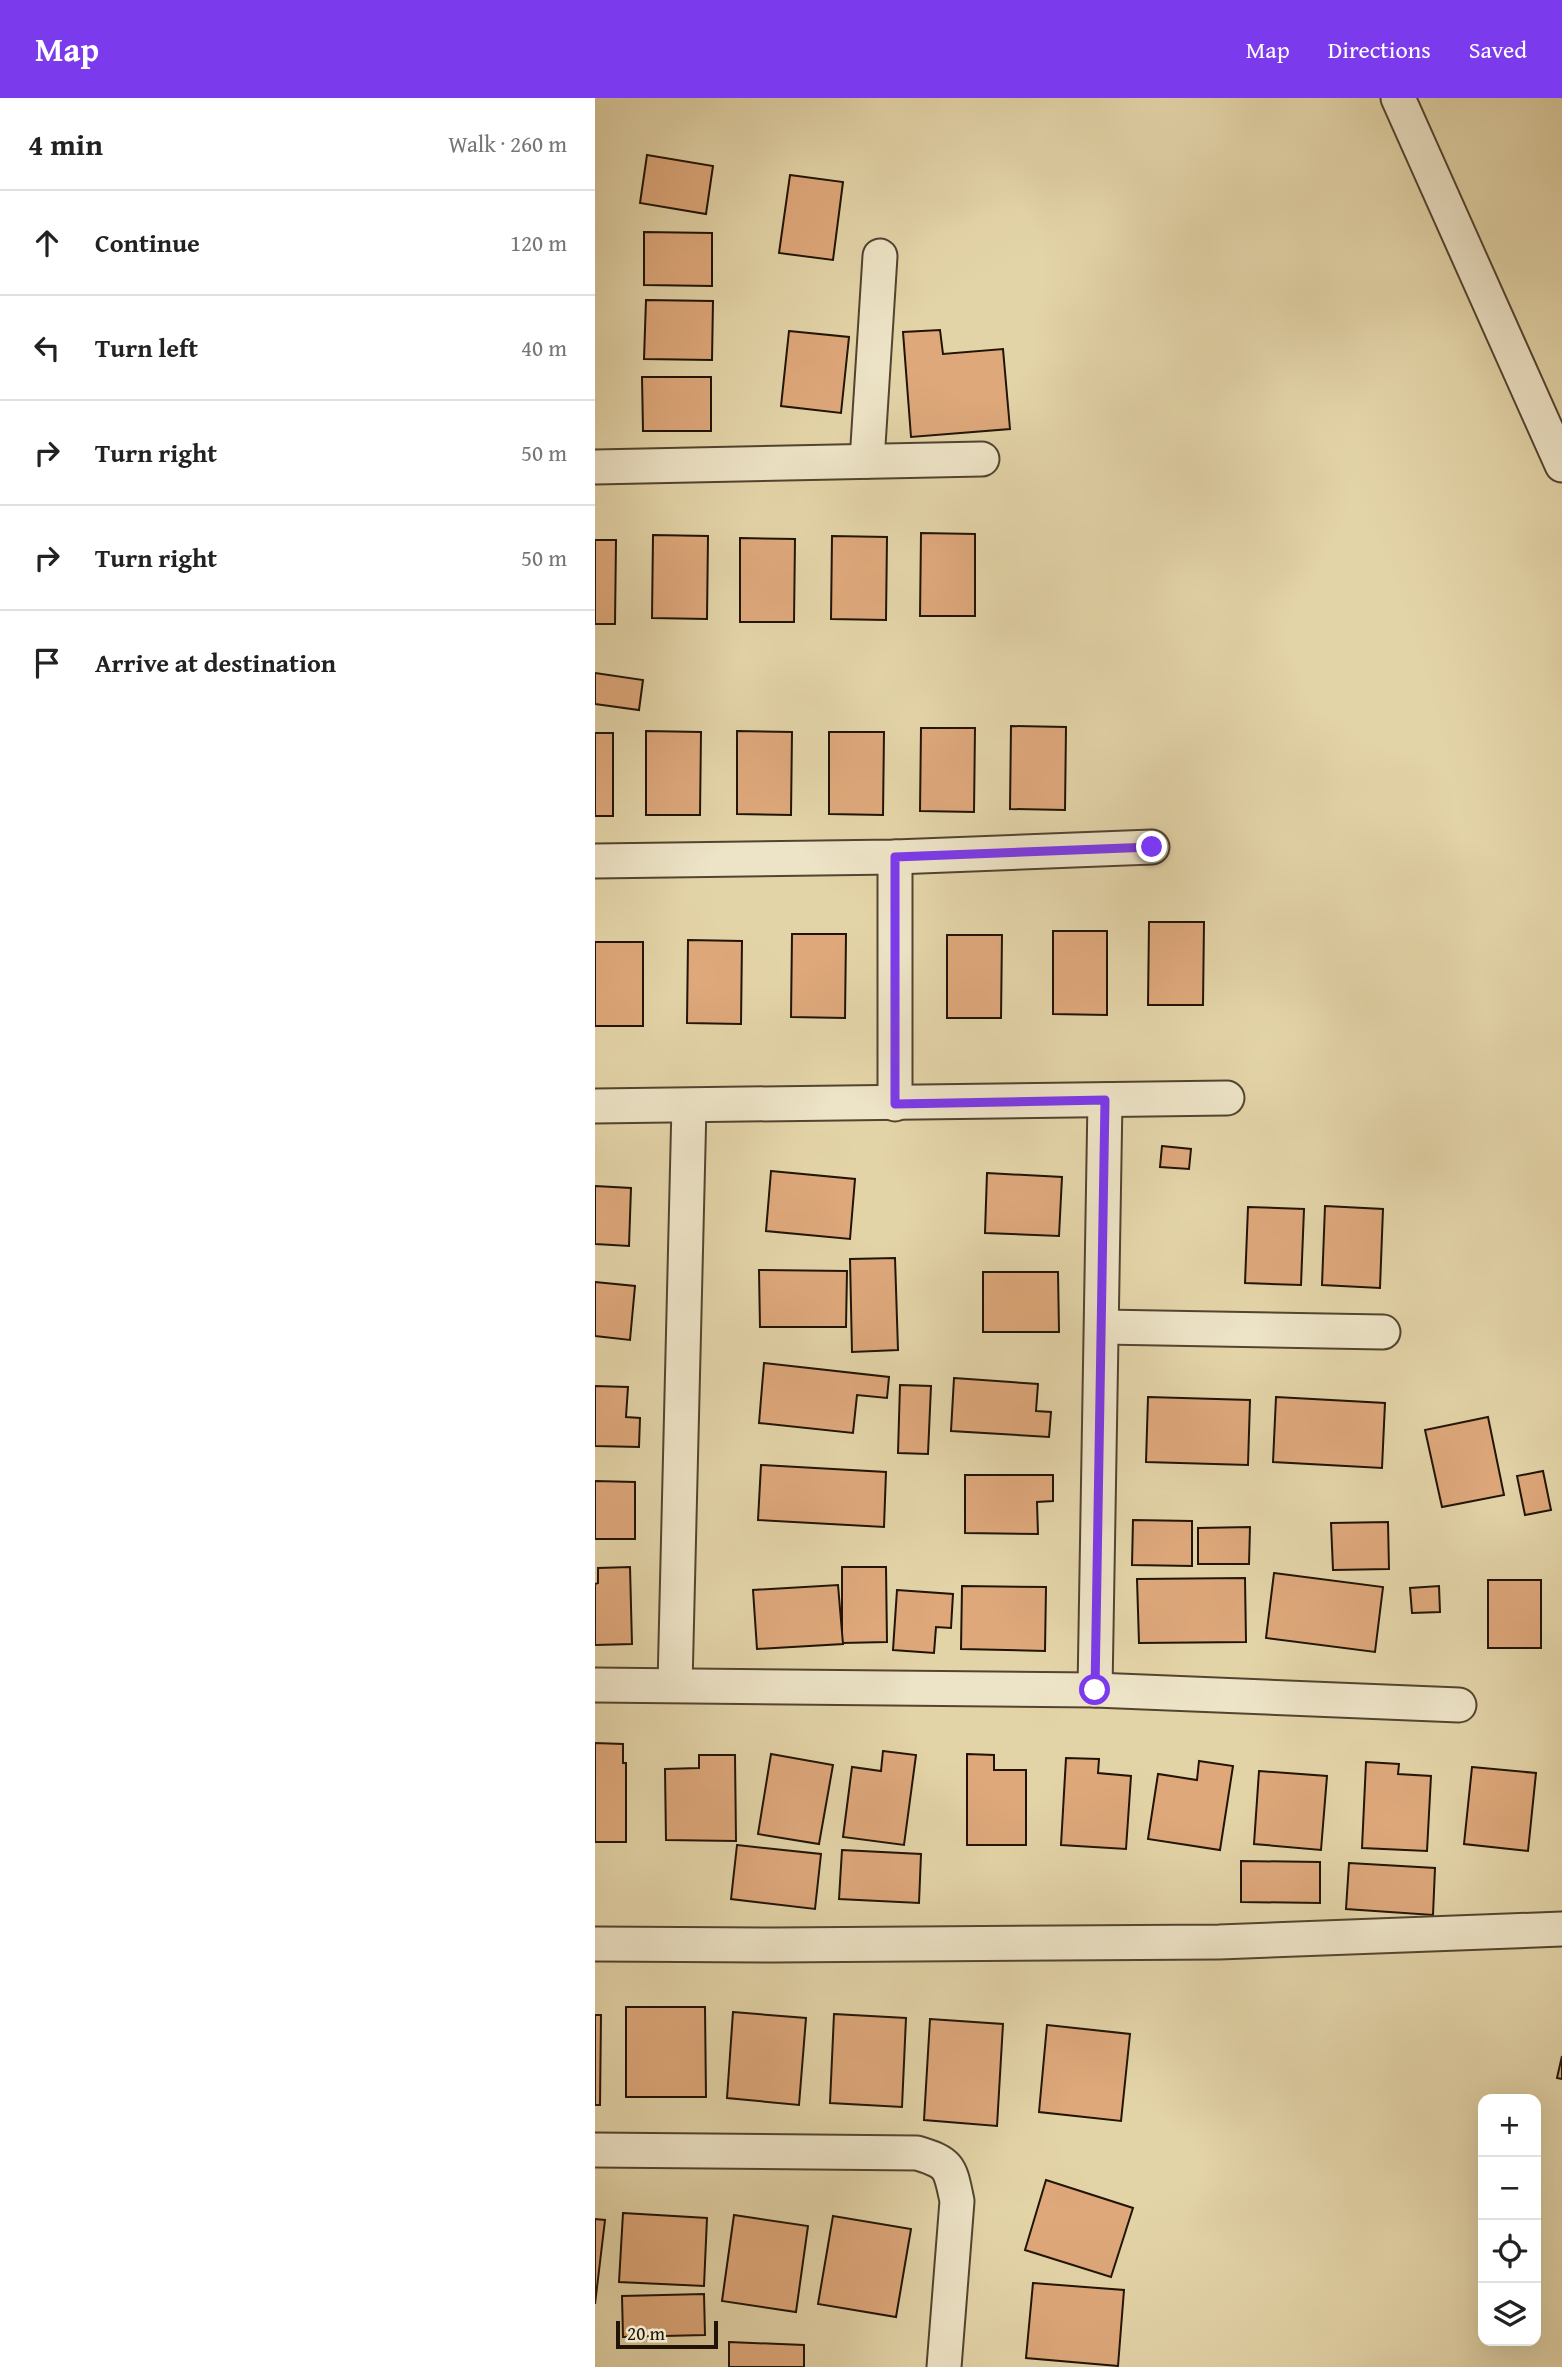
<!DOCTYPE html>
<html lang="en">
<head>
<meta charset="utf-8">
<style>
  body { margin:0; font-family:"Gentium Book Plus",serif; background:#f6f6f6; color:#222 }
  .controls { position:absolute; right:21px; bottom:21px; display:grid; overflow:hidden; border-radius:14px; box-shadow:0 7px 28px #0002 }
  .controls button { width:63px; height:63px; display:grid; place-items:center; padding:0; border:0; border-bottom:2px solid #e0e0e0; background:#fff; color:#222; font:35px sans-serif }
  .scale { position:absolute; left:21px; bottom:18px; width:102px; box-sizing:border-box; padding-left:7px; border:4px solid #211407; border-top:0; font-size:19px; line-height:24px; white-space:nowrap; color:#211407; -webkit-text-stroke:5px #ede3c6; paint-order:stroke }
  .stop { position:absolute; width:21px; height:21px; margin:-16px; border:5px solid #7c3aed; border-radius:50%; background:#fff }
  .stop.end { background:#7c3aed; border-color:#fff; box-shadow:0 2px 7px #0008 }
  .list { margin:0; padding:0; list-style:none }
  h2 { display:flex; justify-content:space-between; align-items:center; height:91px; margin:0; padding:0 28px; font-size:30px }
  h2 small { font-size:23px; font-weight:400; color:#767676 }
  .list li { display:grid; grid-template-columns:46px 1fr auto; gap:21px; align-items:center; box-sizing:border-box; height:105px; padding:0 28px; border-top:2px solid #e0e0e0 }
  .list b { display:block; font-size:26px; white-space:nowrap }
  .list em { font-size:23px; font-style:normal; color:#767676 }
  .icon { flex:none; width:38px; height:38px; fill:none; stroke:currentColor; stroke-width:2; stroke-linecap:round; stroke-linejoin:round }
  .map { position:relative; flex:none; width:967px; height:2269px; overflow:hidden }
  header { display:flex; align-items:center; gap:42px; box-sizing:border-box; height:98px; padding:0 35px; background:#7c3aed; color:#fff }
  header strong { font-size:33px }
  nav { display:flex; gap:38px; margin-inline-start:auto; font-size:24px }
  main { display:flex }
  aside { flex:1; background:#fff }
  .map>svg:first-child { display:block }
  .building { fill:#dea87b; stroke:#211407; stroke-width:2 }
  .lines { fill:none; stroke-linecap:round; stroke-linejoin:round }
  .street-casing { stroke:#52442f; stroke-width:37 }
  .street { stroke:#ede3c6; stroke-width:33 }
  .route { stroke:#7c3aed; stroke-width:9 }
</style>
</head>
<body>
<header>
<strong>Map</strong>
<nav><a>Map</a><a>Directions</a><a>Saved</a></nav>
</header>
<main>
<aside>
<h2>4 min<small>Walk · 260 m</small></h2>
<ul class="list">
<li><svg class="icon" aria-label="ahead" viewBox="0 0 24 24"><path d="M12 20V5M6 11l6-6 6 6"/></svg><div><b>Continue</b></div><em>120 m</em></li>
<li><svg class="icon" aria-label="left" viewBox="0 0 24 24"><path d="M17 20v-9H6M10 6l-5 5 5 5"/></svg><div><b>Turn left</b></div><em>40 m</em></li>
<li><svg class="icon" aria-label="right" viewBox="0 0 24 24"><path d="M7 20v-9h11M14 6l5 5-5 5"/></svg><div><b>Turn right</b></div><em>50 m</em></li>
<li><svg class="icon" aria-label="right" viewBox="0 0 24 24"><path d="M7 20v-9h11M14 6l5 5-5 5"/></svg><div><b>Turn right</b></div><em>50 m</em></li>
<li><svg class="icon" aria-label="arrive" viewBox="0 0 24 24"><path d="M6 21V4h12l-3 4 3 4H6"/></svg><div><b>Arrive at destination</b></div></li>
</ul>
</aside>
<div class="map">
<svg width="967" height="2269" viewBox="0 0 967 2269">
  <rect width="100%" height="100%" fill="#e3d4a8"/>
  <filter id="stains"><feTurbulence type="fractalNoise" baseFrequency=".00286" numOctaves="4"/><feColorMatrix values="0 0 0 0 .2 0 0 0 0 .09 0 0 0 0 .02 0 0 0 .5 -.17"/></filter>
  <radialGradient id="worn" r=".72"><stop offset=".6" stop-color="#630" stop-opacity="0"/><stop offset="1" stop-color="#630" stop-opacity=".3"/></radialGradient>
  <g class="building">
    <polygon points="52,57 118,68 111,116 45,105"/>
    <polygon points="195,77 248,84 238,162 184,155"/>
    <polygon points="49,134 117,135 117,188 49,187"/>
    <polygon points="51,202 118,203 117,262 49,261"/>
    <polygon points="345,232 348,256 408,251 415,331 316,339 308,234"/>
    <polygon points="194,233 254,239 246,315 186,308"/>
    <polygon points="47,279 116,279 116,333 48,333"/>
    <polygon points="326,435 380,436 380,518 325,518"/>
    <polygon points="58,437 113,438 112,521 57,520"/>
    <polygon points="237,438 292,439 291,522 236,521"/>
    <polygon points="145,440 200,441 199,524 145,524"/>
    <polygon points="0,442 21,442 20,526 0,526"/>
    <polygon points="0,575 48,582 44,612 0,606"/>
    <polygon points="416,628 471,629 470,712 415,711"/>
    <polygon points="326,630 380,630 379,714 325,713"/>
    <polygon points="51,633 106,634 105,717 51,717"/>
    <polygon points="142,633 197,634 196,717 142,716"/>
    <polygon points="234,634 289,634 288,717 234,716"/>
    <rect x="0" y="635" width="18" height="83"/>
    <polygon points="554,824 609,824 608,907 553,907"/>
    <polygon points="458,833 512,833 512,917 458,916"/>
    <polygon points="197,836 251,836 250,920 196,919"/>
    <polygon points="352,837 407,837 406,920 352,920"/>
    <polygon points="93,842 147,843 146,926 92,925"/>
    <rect x="0" y="844" width="48" height="84"/>
    <polygon points="567,1048 596,1051 594,1071 565,1069"/>
    <polygon points="176,1073 260,1081 255,1141 171,1133"/>
    <polygon points="392,1075 467,1079 464,1138 390,1135"/>
    <polygon points="0,1088 36,1090 34,1148 0,1146"/>
    <polygon points="730,1108 788,1111 785,1190 727,1187"/>
    <polygon points="653,1109 709,1111 706,1187 650,1185"/>
    <polygon points="300,1160 303,1252 257,1254 255,1161"/>
    <polygon points="164,1172 252,1173 251,1229 165,1229"/>
    <polygon points="388,1174 463,1174 464,1234 388,1234"/>
    <polygon points="0,1184 40,1188 35,1242 0,1238"/>
    <polygon points="169,1265 294,1279 292,1300 262,1297 258,1335 164,1325"/>
    <polygon points="359,1280 443,1286 441,1313 456,1314 454,1339 356,1333"/>
    <polygon points="305,1287 336,1288 333,1356 303,1355"/>
    <polygon points="0,1288 33,1289 31,1319 45,1320 44,1349 0,1348"/>
    <polygon points="553,1299 655,1302 653,1367 551,1364"/>
    <polygon points="681,1299 790,1305 787,1370 678,1364"/>
    <polygon points="893,1319 909,1397 847,1409 830,1332"/>
    <polygon points="166,1367 291,1374 289,1429 163,1422"/>
    <polygon points="948,1373 956,1412 930,1417 922,1378"/>
    <polygon points="370,1377 458,1377 458,1403 442,1404 443,1436 370,1435"/>
    <polygon points="0,1383 40,1384 40,1441 0,1441"/>
    <polygon points="538,1422 597,1423 597,1468 537,1467"/>
    <polygon points="793,1424 794,1471 738,1472 736,1425"/>
    <polygon points="655,1429 654,1466 603,1466 603,1430"/>
    <polygon points="35,1469 37,1546 0,1547 0,1486 3,1485 3,1470"/>
    <polygon points="247,1469 291,1469 292,1544 247,1545"/>
    <polygon points="679,1475 788,1489 780,1554 671,1540"/>
    <polygon points="650,1480 651,1544 544,1545 542,1481"/>
    <rect x="893" y="1482" width="53" height="68"/>
    <polygon points="243,1487 248,1546 162,1551 158,1492"/>
    <polygon points="367,1488 451,1489 450,1553 366,1551"/>
    <polygon points="844,1488 845,1514 817,1515 815,1490"/>
    <polygon points="302,1492 358,1496 356,1530 341,1529 339,1555 298,1552"/>
    <polygon points="0,1645 28,1646 28,1665 31,1665 31,1744 0,1744"/>
    <polygon points="288,1653 321,1657 309,1747 248,1739 257,1669 286,1673"/>
    <polygon points="176,1656 238,1667 224,1746 163,1736"/>
    <polygon points="372,1656 399,1657 399,1672 431,1672 431,1747 372,1747"/>
    <polygon points="104,1657 140,1657 141,1743 71,1742 70,1671 104,1670"/>
    <polygon points="471,1660 504,1661 503,1675 536,1678 531,1751 466,1747"/>
    <polygon points="604,1663 638,1668 625,1752 553,1741 563,1676 602,1682"/>
    <polygon points="771,1664 804,1666 803,1676 836,1678 832,1753 767,1750"/>
    <polygon points="877,1669 941,1675 933,1753 869,1746"/>
    <polygon points="664,1673 732,1678 726,1752 659,1746"/>
    <polygon points="142,1747 226,1756 220,1811 136,1801"/>
    <polygon points="247,1752 326,1756 324,1805 244,1801"/>
    <polygon points="646,1763 725,1764 725,1805 646,1804"/>
    <polygon points="754,1765 840,1770 838,1817 751,1811"/>
    <polygon points="31,1909 110,1909 111,1999 31,1999"/>
    <polygon points="138,1914 211,1920 204,2007 132,2000"/>
    <polygon points="239,1916 311,1920 307,2009 235,2005"/>
    <polygon points="0,1917 6,1917 5,2007 0,2007"/>
    <polygon points="335,1921 408,1926 402,2028 329,2022"/>
    <polygon points="452,1927 535,1936 526,2023 444,2014"/>
    <polygon points="967,1958 967,1981 962,1980"/>
    <polygon points="451,2082 538,2110 516,2179 430,2152"/>
    <polygon points="28,2115 112,2120 109,2188 24,2184"/>
    <polygon points="139,2117 213,2128 201,2214 127,2203"/>
    <polygon points="238,2118 316,2131 301,2219 223,2206"/>
    <polygon points="0,2121 10,2122 0,2206"/>
    <polygon points="438,2185 529,2192 523,2268 431,2260"/>
    <polygon points="109,2196 110,2237 28,2239 27,2198"/>
    <polygon points="134,2244 209,2247 209,2269 134,2269"/>
  </g>
  <g class="lines">
    <g class="street-casing">
      <g id="street">
        <polyline points="803,0 967,367"/>
        <polyline points="272,363 285,158"/>
        <polyline points="0,369 387,361"/>
        <polyline points="0,763 300,759 557,749"/>
        <polyline points="300,1006 300,759"/>
        <polyline points="0,1008 632,1000"/>
        <polyline points="508,1229 788,1234"/>
        <polyline points="0,1587 500,1592 864,1607"/>
        <polyline points="80,1587 94,1008"/>
        <polyline points="500,1592 510,1002"/>
        <polyline points="0,1846 179,1847 624,1844 967,1831"/>
        <path d="M0,2052L322,2055C356,2065 355,2070 362,2103L349,2269"/>
      </g>
    </g>
    <use href="#street" class="street"/>
  </g>
  <g class="lines">
    <polyline class="route" points="500,1592 510,1002 300,1006 300,759 557,749"/>
  </g>
  <rect width="100%" height="100%" filter="url(#stains)"/>
  <rect width="100%" height="100%" fill="url(#worn)"/>
</svg>
<div class="controls">
<button>+</button>
<button>−</button>
<button><svg class="icon" aria-label="locate" viewBox="0 0 24 24"><circle cx="12" cy="12" r="6"/><path d="M12 2v4M12 18v4M2 12h4M18 12h4"/></svg></button>
<button><svg class="icon" aria-label="layers" viewBox="0 0 24 24"><path d="M12 4l9 5-9 5-9-5zM3 14l9 5 9-5"/></svg></button>
</div>
<div class="scale">20 m</div>
<div class="stop" style="left:500px;top:1592px"></div>
<div class="stop end" style="left:557px;top:749px"></div>
</div>
</main>
</body>
</html>
